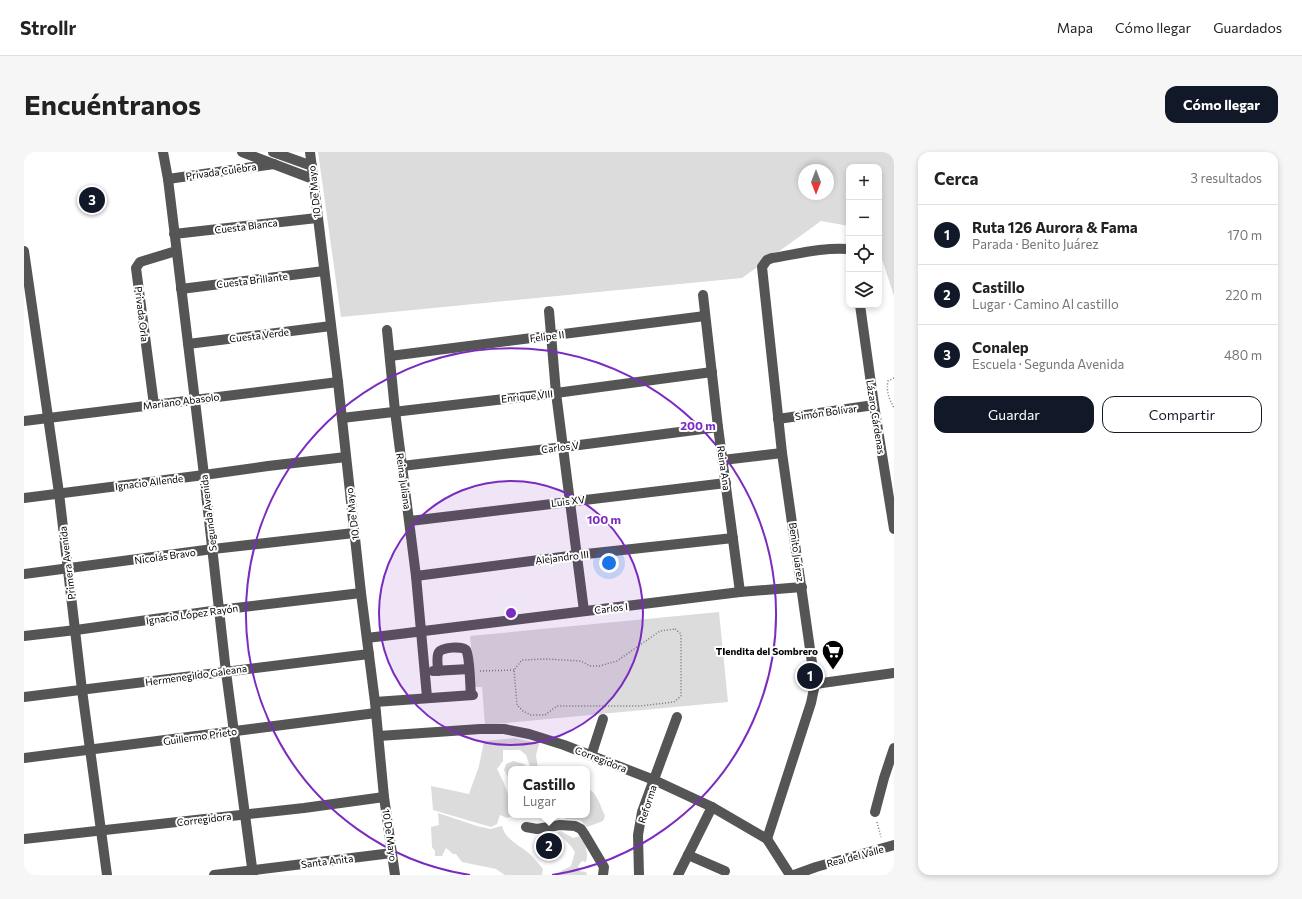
<!DOCTYPE html>
<html lang="es">
<head>
<meta charset="utf-8">
<style>
  body { margin:0; font-family:Commissioner,sans-serif; background:#f6f6f6; color:#222 }
  .controls { position:absolute; right:12px; top:12px; display:grid; overflow:hidden; border-radius:8px; box-shadow:0 2px 6px #0003 }
  .controls button { width:36px; height:36px; display:grid; place-items:center; padding:0; border:0; border-bottom:1px solid #e0e0e0; background:#fff; color:#222; font:20px sans-serif }
  .compass { position:absolute; left:774px; top:12px; width:36px; height:36px; border-radius:50%; background:#fff; box-shadow:0 2px 6px #0003; rotate:180deg }
  .you { position:absolute; left:585px; top:411px; width:14px; height:14px; margin:-10px; border:3px solid #fff; border-radius:50%; background:#1a73e8; box-shadow:0 0 0 6px #1a73e833 }
  .badge { display:grid; place-items:center; width:26px; height:26px; border-radius:50%; background:#111827; color:#fff; font-size:13px; font-weight:700 }
  .pin { position:absolute; translate:-50% -50%; border:2px solid #fff; box-shadow:0 1px 4px #0006 }
  .popup { position:absolute; left:484px; top:614px; width:82px; height:52px; box-sizing:border-box; display:grid; place-content:center; border-radius:8px; background:#fff; filter:drop-shadow(0 1px 3px #0005); font-size:13px; white-space:nowrap; color:#767676 }
  .popup b { font-size:15px; color:#222 }
  .popup::after { content:''; position:absolute; left:50%; top:100%; margin-left:-8px; border:8px solid transparent; border-top-color:#fff }
  .list { margin:0; padding:0; list-style:none }
  h2 { display:flex; justify-content:space-between; align-items:center; height:52px; margin:0; padding:0 16px; font-size:17px }
  h2 small { font-size:13px; font-weight:400; color:#767676 }
  .list li { display:grid; grid-template-columns:26px 1fr auto; gap:12px; align-items:center; box-sizing:border-box; height:60px; padding:0 16px; border-top:1px solid #e0e0e0 }
  .list b { display:block; font-size:15px; white-space:nowrap }
  .list p { margin:0; font-size:13px; white-space:nowrap; color:#767676 }
  .list em { font-size:13px; font-style:normal; color:#767676 }
  .actions { display:flex; gap:8px; padding:12px 16px }
  .actions a { flex:1; padding:9px 0; border:1px solid #111827; border-radius:12px; text-align:center; font-size:14px; color:#111827 }
  .actions .main { background:#111827; color:#fff }
  .icon { flex:none; width:22px; height:22px; fill:none; stroke:currentColor; stroke-width:2; stroke-linecap:round; stroke-linejoin:round }
  .map { position:relative; flex:none; width:870px; height:723px; overflow:hidden; border-radius:12px }
  header { display:flex; align-items:center; gap:24px; box-sizing:border-box; height:56px; padding:0 20px; background:#fff; border-bottom:1px solid #e0e0e0 }
  header strong { font-size:19px }
  nav { display:flex; gap:22px; margin-inline-start:auto; font-size:14px }
  .intro { display:flex; align-items:center; justify-content:space-between; box-sizing:border-box; height:96px; padding:0 24px }
  h1 { margin:0; font-size:28px }
  .button { padding:10px 18px; border-radius:12px; background:#111827; color:#fff; font-size:14px; font-weight:700 }
  main { display:flex; gap:24px; padding:0 24px }
  aside { flex:1; background:#fff; border-radius:12px; box-shadow:0 2px 6px #0003 }
  .map>svg:first-child { display:block }
  .green { fill:#dcdcdc; fill-rule:evenodd }
  .lines { fill:none; stroke-linecap:round; stroke-linejoin:round }
  .path { stroke:#777; stroke-width:1.5; stroke-dasharray:1 2; stroke-linecap:butt }
  .minor { stroke:#555; stroke-width:10 }
  .ring { fill:none; stroke:#7b2cbf; stroke-width:2 }
  .labels { text-anchor:middle; dominant-baseline:central; stroke-width:4; stroke-linejoin:round; paint-order:stroke }
  .street-label { font-size:10px; fill:#000; stroke:#fff }
  .poi-label { font-size:10px; font-weight:bold; fill:#000; stroke:#fff; text-anchor:end }
  .centre { fill:#7b2cbf; stroke:#fff; stroke-width:2 }
  .ring-label { font-size:12px; text-anchor:middle; font-weight:bold; fill:#7b2cbf; stroke:#fff; stroke-width:4; stroke-linejoin:round; paint-order:stroke }
</style>
</head>
<body>
<header>
<strong>Strollr</strong>
<nav><a>Mapa</a><a>Cómo llegar</a><a>Guardados</a></nav>
</header>
<div class="intro"><h1>Encuéntranos</h1><a class="button">Cómo llegar</a></div>
<main>
<div class="map">
<svg width="870" height="723" viewBox="0 0 870 723">
  <rect width="100%" height="100%" fill="#fff"/>
  <g class="green">
    <path d="M294,0H870V144L855,98V15H825V74L797,69L718,126L317,165ZM780,18H804V42H780Z"/>
    <polygon points="695,460 704,550 461,573 458,535 451,535 446,484"/>
    <path d="M491,586L515,592L512,603L514,617H507L502,603L496,598H479V609L473,617C481,632 487,646 487,663L489,664L483,666L476,663L473,672L467,675L409,658L407,634L445,642L455,614L460,589Z"/>
    <polygon points="489,609 500,612 504,617 487,617 487,631 480,618 482,612"/>
    <path d="M563,636C574,641 576,654 581,664L579,669L563,675L556,668L542,667L538,663H563Z"/>
    <path d="M414,661L453,674L466,677L478,674C481,688 497,694 507,703C511,707 515,712 519,717L518,723H481L472,717L438,710L432,702H429L422,696L418,704H411V699L408,695L407,675L415,673Z"/>
    <path d="M537,679L549,686L557,684C561,692 565,701 562,710L558,709L554,714L556,719L562,720L563,723H535L537,719L547,714L551,700L547,694L533,680Z"/>
  </g>
  <g class="lines">
    <g class="path">
      <path d="M870,226L864,229C862,240 865,246 870,256"/>
      <polygon points="651,477 657,482 657,544 650,550 616,554 533,554 521,563 507,563 499,559 493,553 490,518 498,508 522,507 557,509 566,514 575,514 593,509 636,479"/>
      <polyline points="456,519 490,518"/>
      <polyline points="853,670 857,685"/>
    </g>
    <g class="minor">
      <polyline points="139,0 144,27 180,323 202,520 229,723"/>
      <polyline points="218,0 289,27"/>
      <polyline points="249,0 288,14"/>
      <polyline points="286,0 314,230 337,441 351,550 360,645 371,723"/>
      <polyline points="144,27 250,12"/>
      <polyline points="150,82 293,66"/>
      <polyline points="0,99 35,341 58,538 83,723"/>
      <polyline points="157,137 300,119"/>
      <polyline points="679,143 694,275 716,440"/>
      <polyline points="836,153 850,253 870,377"/>
      <polyline points="525,159 532,241 560,459"/>
      <polyline points="363,178 371,259 392,424 403,545"/>
      <polyline points="164,192 307,174"/>
      <polyline points="366,204 681,164"/>
      <polyline points="130,253 112,116 116,110 152,99"/>
      <polyline points="318,266 532,241 688,220"/>
      <polyline points="754,267 850,253"/>
      <polyline points="0,269 314,230"/>
      <polyline points="699,308 758,301"/>
      <polyline points="378,314 540,295 694,275"/>
      <polyline points="0,346 180,323 244,314 322,305"/>
      <polyline points="386,369 702,331"/>
      <polyline points="0,422 189,397 330,381"/>
      <polyline points="392,424 553,403 709,386"/>
      <polyline points="0,484 52,478 195,458 337,441"/>
      <polyline points="343,486 716,440 778,435"/>
      <polyline points="409,519 445,517"/>
      <path d="M414,519C414,514 412,504 415,500C418,495 438,494 442,498C446,504 446,534 447,543"/>
      <polyline points="791,532 870,521"/>
      <polyline points="0,545 345,502"/>
      <polyline points="351,550 449,543"/>
      <polyline points="355,584 456,577 480,577 505,582 540,593 630,628 688,655 743,687 766,723"/>
      <polyline points="567,604 579,567"/>
      <polyline points="0,606 352,561"/>
      <polyline points="851,660 860,626 870,596"/>
      <polyline points="502,675 513,677 536,673 551,674 557,677 561,683 580,715 579,723"/>
      <polyline points="0,687 280,656 360,645"/>
      <path d="M743,687L787,551L791,532L758,301L738,115L743,108L748,106C773,102 799,95 825,97"/>
      <polyline points="664,703 701,719"/>
      <polyline points="190,723 368,701"/>
      <polyline points="615,723 614,683 618,660 653,565"/>
      <polyline points="654,723 688,655"/>
      <polyline points="770,723 792,715 870,693"/>
    </g>
  </g>
  <circle cx="487" cy="461" r="132" fill="#7b2cbf" fill-opacity=".12"/>
  <g class="ring">
    <circle cx="487" cy="461" r="132"/>
    <path d="M446 723A265 265 0 1 1 528 723"/>
  </g>
  <defs>
    <g id="supermarket-pin" transform="scale(1.15)"><path d="M0 17L-7.5 6A9.5 9.5 0 1 1 7.5 6Z" fill="#000" stroke="#fff"/><path d="M-6-5.5h2.5l.6 2H6L4.5 2H-2.5L-4.4-4H-6ZM-1.5 3.2a1.3 1.3 0 1 0 .1 0ZM3 3.2a1.3 1.3 0 1 0 .1 0Z" fill="#fff"/></g>
  </defs>
  <g fill-rule="evenodd">
    <use href="#supermarket-pin" x="809" y="499"/>
  </g>
  <g class="labels">
    <g class="street-label">
      <text transform="translate(197 19) rotate(-8)">Privada Culebra</text>
      <text transform="translate(290 40) rotate(-96)">10 De Mayo</text>
      <text transform="translate(222 74) rotate(-7)">Cuesta Blanca</text>
      <text transform="translate(228 128) rotate(-7)">Cuesta Brillante</text>
      <text transform="translate(118 162) rotate(83)">Privada Orla</text>
      <text transform="translate(235 183) rotate(-7)">Cuesta Verde</text>
      <text transform="translate(523 184) rotate(-7)">Felipe II</text>
      <text transform="translate(503 244) rotate(-6)">Enrique VIII</text>
      <text transform="translate(157 249) rotate(-7)">Mariano Abasolo</text>
      <text transform="translate(802 260) rotate(-8)">Simón Bolívar</text>
      <text transform="translate(852 265) rotate(81)">Lázaro Cárdenas</text>
      <text transform="translate(536 295) rotate(-7)">Carlos V</text>
      <text transform="translate(700 316) rotate(82)">Reina Ana</text>
      <text transform="translate(380 329) rotate(82)">Reina Juliana</text>
      <text transform="translate(125 330) rotate(-7)">Ignacio Allende</text>
      <text transform="translate(544 349) rotate(-7)">Luis XV</text>
      <text transform="translate(184 361) rotate(-97)">Segunda Avenida</text>
      <text transform="translate(328 362) rotate(-97)">10 De Mayo</text>
      <text transform="translate(773 400) rotate(82)">Benito Juárez</text>
      <text transform="translate(141 404) rotate(-8)">Nicolás Bravo</text>
      <text transform="translate(538 405) rotate(-7)">Alejandro III</text>
      <text transform="translate(43 411) rotate(-97)">Primera Avenida</text>
      <text transform="translate(587 456) rotate(-7)">Carlos I</text>
      <text transform="translate(168 462) rotate(-8)">Ignacio López Rayón</text>
      <text transform="translate(172 523) rotate(-8)">Hermenegildo Galeana</text>
      <text transform="translate(176 584) rotate(-8)">Guillermo Prieto</text>
      <text transform="translate(577 607) rotate(21)">Corregidora</text>
      <text transform="translate(623 652) rotate(-72)">Reforma</text>
      <text transform="translate(180 667) rotate(-7)">Corregidora</text>
      <text transform="translate(366 683) rotate(82)">10 De Mayo</text>
      <text transform="translate(831 704) rotate(-15)">Real del Valle</text>
      <text transform="translate(303 709) rotate(-7)">Santa Anita</text>
    </g>
    <g class="poi-label">
      <text x="794" y="499">TIendita del Sombrero</text>
    </g>
  </g>
  <circle cx="487" cy="461" r="6" class="centre"/>
  <g class="ring-label">
    <text x="674" y="278">200 m</text>
    <text x="580" y="372">100 m</text>
  </g>
</svg>
<div class="controls">
<button>+</button>
<button>−</button>
<button><svg class="icon" aria-label="locate" viewBox="0 0 24 24"><circle cx="12" cy="12" r="6"/><path d="M12 2v4M12 18v4M2 12h4M18 12h4"/></svg></button>
<button><svg class="icon" aria-label="layers" viewBox="0 0 24 24"><path d="M12 4l9 5-9 5-9-5zM3 14l9 5 9-5"/></svg></button>
</div>
<svg class="compass" viewBox="-18 -18 36 36"><path d="M0-13l5 13h-10z" fill="#e53935"/><path d="M0 13l5-13h-10z" fill="#767676"/></svg>
<div class="you"></div>
<div class="pin badge" style="left:786px;top:524px">1</div>
<div class="pin badge" style="left:525px;top:694px">2</div>
<div class="popup"><b>Castillo</b>Lugar</div>
<div class="pin badge" style="left:68px;top:48px">3</div>
</div>
<aside>
<h2>Cerca<small>3 resultados</small></h2>
<ul class="list">
<li><span class="badge">1</span><div><b>Ruta 126 Aurora &amp; Fama</b><p>Parada · Benito Juárez</p></div><em>170 m</em></li>
<li><span class="badge">2</span><div><b>Castillo</b><p>Lugar · Camino Al castillo</p></div><em>220 m</em></li>
<li><span class="badge">3</span><div><b>Conalep</b><p>Escuela · Segunda Avenida</p></div><em>480 m</em></li>
</ul>
<div class="actions"><a class="main">Guardar</a><a>Compartir</a></div>
</aside>
</main>
</body>
</html>
